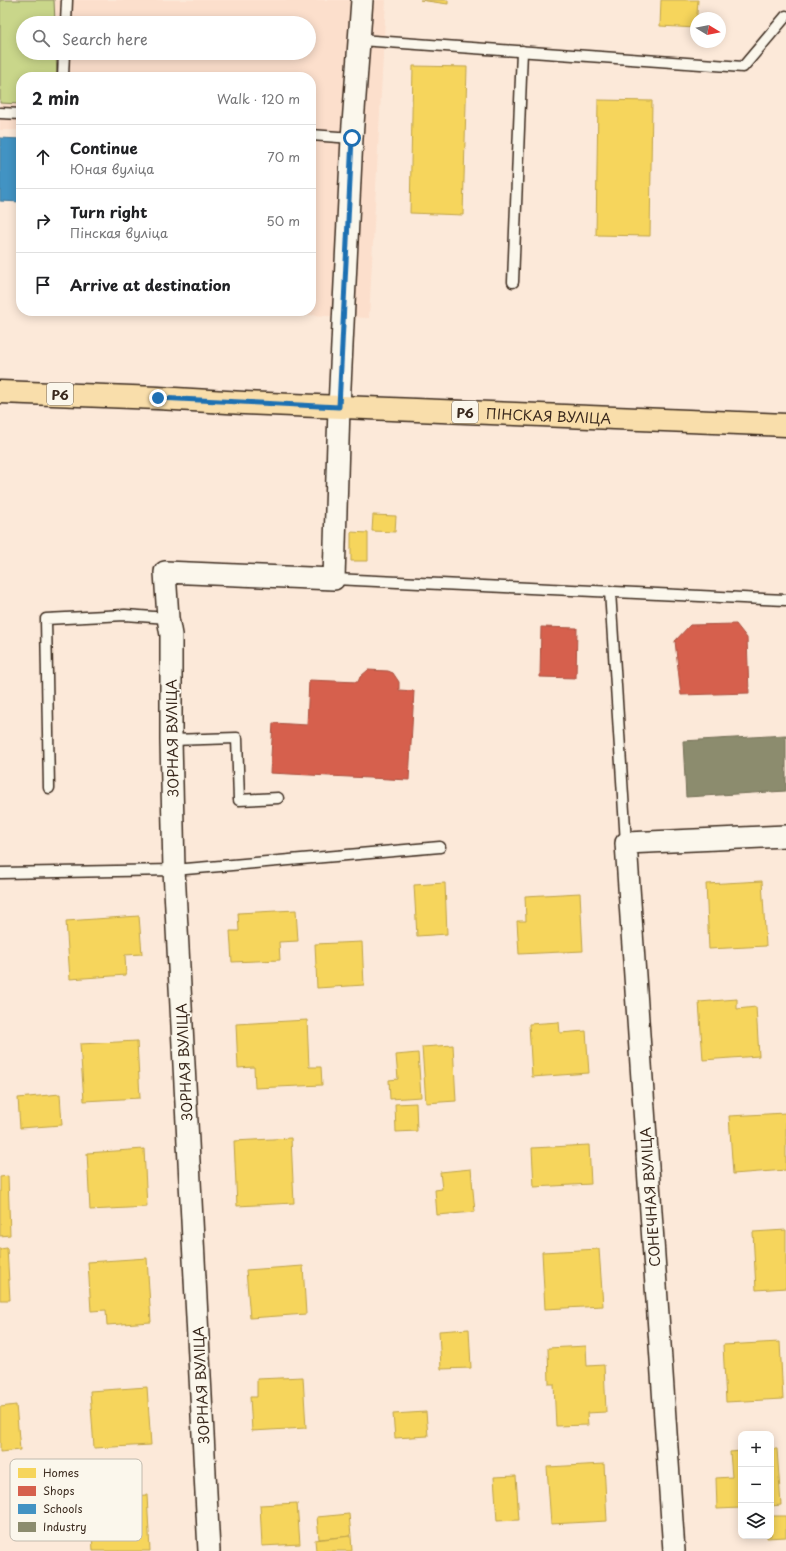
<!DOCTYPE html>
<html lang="en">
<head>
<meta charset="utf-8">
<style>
  body { margin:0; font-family:"Playpen Sans",sans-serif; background:#f6f6f6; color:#202124 }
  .controls { position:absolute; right:12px; bottom:12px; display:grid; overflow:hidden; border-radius:8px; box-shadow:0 2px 10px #0003 }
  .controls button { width:36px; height:36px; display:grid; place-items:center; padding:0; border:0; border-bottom:1px solid #e0e0e0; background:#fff; color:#202124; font:20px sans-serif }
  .compass { position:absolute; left:690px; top:12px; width:36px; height:36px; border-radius:50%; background:#fff; box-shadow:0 2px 10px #0003; rotate:100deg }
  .stop { position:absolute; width:12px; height:12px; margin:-9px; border:3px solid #1f6fb2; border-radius:50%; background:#fff }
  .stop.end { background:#1f6fb2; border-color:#fff; box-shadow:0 1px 4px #0008 }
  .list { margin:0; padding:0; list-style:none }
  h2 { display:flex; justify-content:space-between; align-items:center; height:52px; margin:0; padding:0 16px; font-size:17px }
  h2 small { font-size:13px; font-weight:400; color:#757577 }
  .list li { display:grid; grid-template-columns:26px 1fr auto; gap:12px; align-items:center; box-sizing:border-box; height:64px; padding:0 16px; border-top:1px solid #e0e0e0 }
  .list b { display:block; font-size:15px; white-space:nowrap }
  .list p { margin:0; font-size:13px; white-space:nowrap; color:#757577 }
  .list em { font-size:13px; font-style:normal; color:#757577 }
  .icon { flex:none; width:22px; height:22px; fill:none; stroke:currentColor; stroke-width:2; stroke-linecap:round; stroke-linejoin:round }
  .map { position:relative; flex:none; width:786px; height:1551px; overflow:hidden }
  .search { position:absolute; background:#fff; box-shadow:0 2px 10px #0003; left:16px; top:16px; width:300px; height:44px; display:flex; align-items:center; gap:10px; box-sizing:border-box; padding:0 14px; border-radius:22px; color:#757577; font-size:15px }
  .panel { position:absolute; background:#fff; box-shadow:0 2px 10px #0003; left:16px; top:72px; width:300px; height:244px; border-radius:16px }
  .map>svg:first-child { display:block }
  .built { fill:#fcdfcc; fill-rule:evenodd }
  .green { fill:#c9d68a; stroke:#828054 }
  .homes { fill:#f6d55c; stroke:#bea249 }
  .shops { fill:#d6604d; stroke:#a8503f }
  .schools { fill:#4393c3; stroke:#417492 }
  .industry { fill:#8c8c6e; stroke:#746f56 }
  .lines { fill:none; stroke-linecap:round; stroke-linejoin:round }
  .service-casing { stroke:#3b2a1e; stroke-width:13 }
  .minor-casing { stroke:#3b2a1e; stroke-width:24 }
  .primary-casing { stroke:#3b2a1e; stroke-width:25 }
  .service { stroke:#fbf7ec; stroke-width:10 }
  .minor { stroke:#fbf7ec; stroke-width:21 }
  .primary { stroke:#f9deab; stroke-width:22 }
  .route { stroke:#1f6fb2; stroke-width:5 }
  .labels { text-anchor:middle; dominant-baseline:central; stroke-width:4; stroke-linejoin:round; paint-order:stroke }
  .shield { fill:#fbf7ec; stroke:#75685c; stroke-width:1 }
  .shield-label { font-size:13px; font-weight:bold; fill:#3b2a1e }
  .street-label { font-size:14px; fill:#3b2a1e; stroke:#fbf7ec }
  .key { fill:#fbf7ec; stroke:#c1baae; stroke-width:1 }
  .key-label { font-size:11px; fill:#3b2a1e }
</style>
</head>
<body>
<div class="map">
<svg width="786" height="1551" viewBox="0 0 786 1551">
  <rect width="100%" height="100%" fill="#fce9d9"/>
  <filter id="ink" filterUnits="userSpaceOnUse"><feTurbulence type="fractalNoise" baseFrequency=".025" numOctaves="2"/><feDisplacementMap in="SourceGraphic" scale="8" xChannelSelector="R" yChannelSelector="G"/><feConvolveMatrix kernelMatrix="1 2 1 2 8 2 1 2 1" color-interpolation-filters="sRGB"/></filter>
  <g filter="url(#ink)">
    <path class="built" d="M0,0H386L369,318L221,311H311V77H21V130H0ZM23,23H309V53H23Z"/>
    <polygon class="green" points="0,0 54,0 55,23 23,23 23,53 56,53 57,77 21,77 21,104 0,103"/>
    <g class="homes">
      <polygon points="420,0 448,0 448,4"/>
      <polygon points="661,0 698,0 696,28 660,26"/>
      <polygon points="413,66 467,67 463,215 410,213"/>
      <polygon points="598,100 652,101 650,236 596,235"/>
      <polygon points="373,515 396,516 395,532 372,531"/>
      <polygon points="351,532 368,533 368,561 351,561"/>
      <polygon points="762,881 766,946 709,949 706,884"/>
      <polygon points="445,883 447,934 417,936 414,885"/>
      <polygon points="580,893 583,951 519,954 517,921 526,921 525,896"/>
      <polygon points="296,910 298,941 279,942 280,960 232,962 230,931 239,931 238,913"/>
      <polygon points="139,916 142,954 125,955 126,975 70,979 66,921"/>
      <polygon points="362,942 364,985 317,988 315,944"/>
      <polygon points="737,999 737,1009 756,1007 759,1056 703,1060 699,1002"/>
      <polygon points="307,1020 309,1067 321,1067 322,1085 255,1088 254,1067 238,1068 236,1024"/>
      <polygon points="559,1022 560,1033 586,1031 589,1073 532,1077 529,1024"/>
      <polygon points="137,1041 140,1098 84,1101 80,1044"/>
      <polygon points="453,1045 456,1101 426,1103 422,1047"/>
      <polygon points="418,1053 421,1097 390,1099 389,1080 398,1079 396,1055"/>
      <polygon points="60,1094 62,1125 20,1128 18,1098"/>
      <polygon points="416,1103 417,1131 396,1132 395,1104"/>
      <polygon points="786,1113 786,1170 733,1174 729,1116"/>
      <polygon points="291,1138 294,1203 237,1206 234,1141"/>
      <polygon points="589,1145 591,1184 534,1187 532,1148"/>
      <polygon points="144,1149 147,1207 90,1210 87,1153"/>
      <polygon points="471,1169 475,1212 437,1215 435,1190 442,1189 440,1172"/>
      <polygon points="8,1176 10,1235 0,1236 0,1177"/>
      <polygon points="786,1230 786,1288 756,1290 753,1232"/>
      <polygon points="7,1248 10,1300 0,1300 0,1249"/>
      <polygon points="599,1249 603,1306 545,1309 542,1252"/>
      <polygon points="147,1258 151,1322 107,1325 106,1310 91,1311 88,1262"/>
      <polygon points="303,1266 306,1314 250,1318 246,1270"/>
      <polygon points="469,1329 471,1368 441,1369 439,1331"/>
      <polygon points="780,1342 783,1399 726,1402 723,1345"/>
      <polygon points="586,1346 587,1366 604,1365 606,1412 587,1413 588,1425 556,1426 554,1384 549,1384 548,1348"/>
      <polygon points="303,1377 306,1428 252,1431 250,1397 257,1397 257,1379"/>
      <polygon points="147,1387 151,1445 94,1448 90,1391"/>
      <polygon points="16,1405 20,1450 0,1452 0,1407"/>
      <polygon points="426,1412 428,1436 395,1438 393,1414"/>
      <polygon points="771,1449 777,1449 781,1505 771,1506"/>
      <polygon points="741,1451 741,1508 717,1509 716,1478 732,1477 730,1452"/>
      <polygon points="604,1464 607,1521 551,1524 547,1467"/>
      <polygon points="516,1476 519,1520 497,1521 494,1477"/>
      <polygon points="147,1495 150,1551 93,1551 90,1498"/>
      <polygon points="297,1503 300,1544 262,1546 260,1505"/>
      <polygon points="349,1514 351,1536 319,1539 317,1517"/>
      <polygon points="771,1516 786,1516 786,1537 767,1538 767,1536 771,1536"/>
      <polygon points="351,1536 352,1551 316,1551 315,1540"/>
    </g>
    <g class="shops">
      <polygon points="736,624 747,638 749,693 681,695 675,641 690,625"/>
      <polygon points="541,627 577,628 576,678 540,677"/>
      <polygon points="368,670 388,671 393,673 399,682 399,690 414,691 409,780 270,773 273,723 307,725 309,680 358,682 360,677"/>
    </g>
    <polygon class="schools" points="0,138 21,139 21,202 0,201"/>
    <polygon class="industry" points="786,735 786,791 686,797 683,741"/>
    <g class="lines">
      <g class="service-casing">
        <g id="service">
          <polyline points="66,23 67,0"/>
          <polyline points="360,40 743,67 786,16"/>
          <polyline points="63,77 64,53"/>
          <polyline points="0,113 21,114"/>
          <polyline points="311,135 352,138"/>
          <polyline points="513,282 522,51"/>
          <polyline points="334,579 786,600"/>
          <polyline points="610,591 626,843"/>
          <polyline points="171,740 237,738 239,800 278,798"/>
          <polyline points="49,788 46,619 125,615 168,618"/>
          <polyline points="0,873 174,870 440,847"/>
        </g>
      </g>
      <g class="minor-casing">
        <g id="minor">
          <polyline points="209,1551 174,870 171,740 171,635 168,618 165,572 334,579 339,407 352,138 362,0"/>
          <polyline points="674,1551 626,843 786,836"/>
        </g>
      </g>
      <g class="primary-casing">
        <g id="primary">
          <path id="s1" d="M0,392L158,398L244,403L786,425"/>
        </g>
      </g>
      <use href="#service" class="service"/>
      <use href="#minor" class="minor"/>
      <use href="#primary" class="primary"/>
    </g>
  </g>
  <g class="lines" filter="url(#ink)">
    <polyline class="route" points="158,398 339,407 352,138"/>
  </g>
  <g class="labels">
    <g class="shield">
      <rect x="47" y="383" width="26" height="22" rx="3"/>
      <rect x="452" y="401" width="26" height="22" rx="3"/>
    </g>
    <g class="shield-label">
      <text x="60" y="394">Р6</text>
      <text x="465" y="412">Р6</text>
    </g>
    <g class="street-label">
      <text stroke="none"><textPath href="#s1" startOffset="549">ПІНСКАЯ ВУЛІЦА</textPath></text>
      <text transform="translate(172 738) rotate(-91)">ЗОРНАЯ ВУЛІЦА</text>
      <text transform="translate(184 1062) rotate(-93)">ЗОРНАЯ ВУЛІЦА</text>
      <text transform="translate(650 1197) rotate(-94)">СОНЕЧНАЯ ВУЛІЦА</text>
      <text transform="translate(201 1385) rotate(-93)">ЗОРНАЯ ВУЛІЦА</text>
    </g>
  </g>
  <rect x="10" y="1459" width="132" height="82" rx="6" class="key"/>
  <rect x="18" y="1468" width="18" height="10" fill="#f6d55c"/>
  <rect x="18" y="1486" width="18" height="10" fill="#d6604d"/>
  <rect x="18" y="1504" width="18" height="10" fill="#4393c3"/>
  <rect x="18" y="1522" width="18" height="10" fill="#8c8c6e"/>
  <g class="key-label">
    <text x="43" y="1477">Homes</text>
    <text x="43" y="1495">Shops</text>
    <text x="43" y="1513">Schools</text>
    <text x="43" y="1531">Industry</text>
  </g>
</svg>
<div class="controls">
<button>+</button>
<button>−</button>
<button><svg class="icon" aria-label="layers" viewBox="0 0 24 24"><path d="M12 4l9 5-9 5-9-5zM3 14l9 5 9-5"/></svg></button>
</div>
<svg class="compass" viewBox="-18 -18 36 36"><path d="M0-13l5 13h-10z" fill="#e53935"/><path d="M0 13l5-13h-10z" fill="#757577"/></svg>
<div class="stop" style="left:352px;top:138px"></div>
<div class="stop end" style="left:158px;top:398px"></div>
<div class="search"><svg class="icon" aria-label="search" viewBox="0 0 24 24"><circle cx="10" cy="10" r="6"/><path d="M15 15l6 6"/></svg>Search here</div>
<section class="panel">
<h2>2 min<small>Walk · 120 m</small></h2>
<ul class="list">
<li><svg class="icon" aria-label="ahead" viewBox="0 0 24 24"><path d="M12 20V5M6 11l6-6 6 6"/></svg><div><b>Continue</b><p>Юная вуліца</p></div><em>70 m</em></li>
<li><svg class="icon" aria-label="right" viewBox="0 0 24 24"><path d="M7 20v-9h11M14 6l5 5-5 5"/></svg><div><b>Turn right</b><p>Пінская вуліца</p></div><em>50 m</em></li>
<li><svg class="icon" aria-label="arrive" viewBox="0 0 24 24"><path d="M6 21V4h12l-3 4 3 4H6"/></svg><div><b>Arrive at destination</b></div></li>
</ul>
</section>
</div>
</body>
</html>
